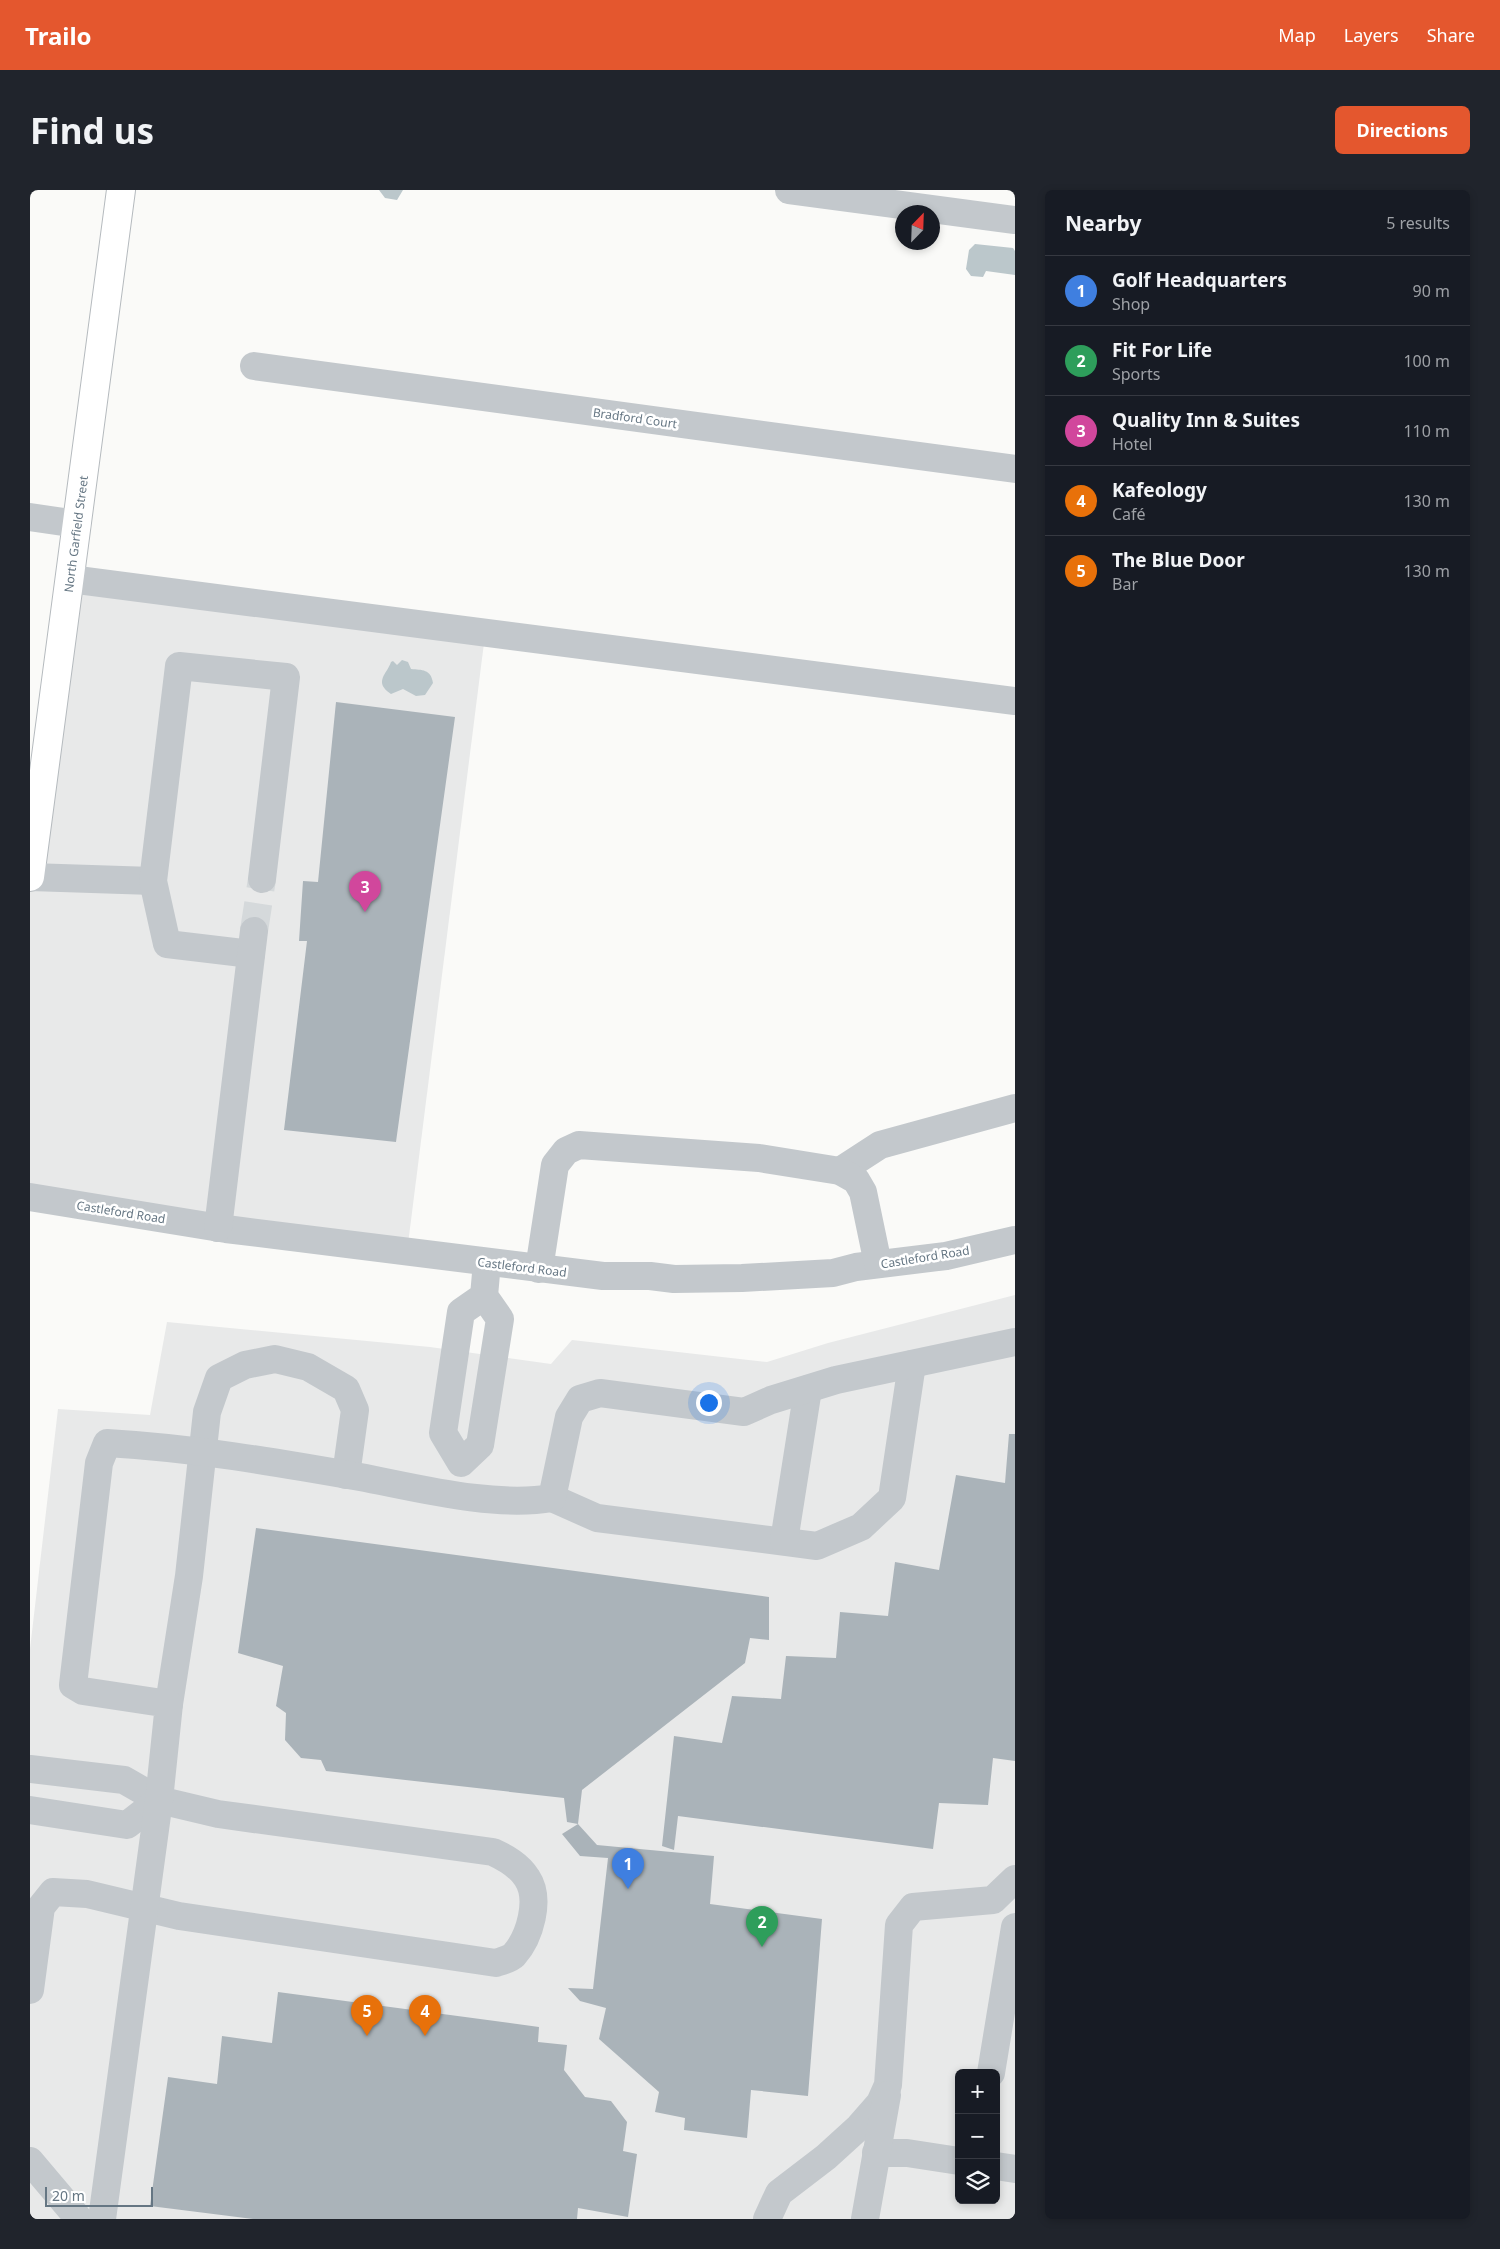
<!DOCTYPE html>
<html lang="en">
<head>
<meta charset="utf-8">
<style>
  body { margin:0; font-family:"Noto Sans",sans-serif; background:#20242c; color:#f1f3f6 }
  .controls { position:absolute; right:15px; bottom:15px; display:grid; overflow:hidden; border-radius:8px; box-shadow:0 2px 8px #0003 }
  .controls button { width:45px; height:45px; display:grid; place-items:center; padding:0; border:0; border-bottom:1px solid #363941; background:#171b24; color:#f1f3f6; font:25px sans-serif }
  .compass { position:absolute; left:865px; top:15px; width:45px; height:45px; border-radius:50%; background:#171b24; box-shadow:0 2px 8px #0003; rotate:23deg }
  .scale { position:absolute; left:15px; bottom:12px; width:108px; box-sizing:border-box; padding-left:5px; border:2px solid #657683; border-top:0; font-size:14px; line-height:18px; white-space:nowrap; color:#657683; -webkit-text-stroke:4px #fff; paint-order:stroke }
  .you { position:absolute; left:678px; top:1212px; width:18px; height:18px; margin:-12px; border:4px solid #fff; border-radius:50%; background:#1a73e8; box-shadow:0 0 0 8px #1a73e833 }
  .badge { display:grid; place-items:center; width:32px; height:32px; border-radius:50%; background:#e4572e; color:#fff; font-size:16px; font-weight:700 }
  .pin { position:absolute; translate:-50% -41px; filter:drop-shadow(0 1px 2px #0008) }
  .pin::after { content:''; position:absolute; top:26px; width:18px; height:15px; background:inherit; clip-path:polygon(0 0,100% 0,50% 100%) }
  .list { margin:0; padding:0; list-style:none }
  h2 { display:flex; justify-content:space-between; align-items:center; height:65px; margin:0; padding:0 20px; font-size:21px }
  h2 small { font-size:16px; font-weight:400; color:#9ea1a6 }
  .list li { display:grid; grid-template-columns:32px 1fr auto; gap:15px; align-items:center; box-sizing:border-box; height:70px; padding:0 20px; border-top:1px solid #363941 }
  .list b { display:block; font-size:19px; white-space:nowrap }
  .list p { margin:0; font-size:16px; white-space:nowrap; color:#9ea1a6 }
  .list em { font-size:16px; font-style:normal; color:#9ea1a6 }
  .icon { flex:none; width:28px; height:28px; fill:none; stroke:currentColor; stroke-width:2; stroke-linecap:round; stroke-linejoin:round }
  .map { position:relative; flex:none; width:985px; height:2029px; overflow:hidden; border-radius:8px }
  header { display:flex; align-items:center; gap:30px; box-sizing:border-box; height:70px; padding:0 25px; background:#e4572e; color:#fff }
  header strong { font-size:24px }
  nav { display:flex; gap:28px; margin-inline-start:auto; font-size:18px }
  .intro { display:flex; align-items:center; justify-content:space-between; box-sizing:border-box; height:120px; padding:0 30px }
  h1 { margin:0; font-size:35px }
  .button { padding:12px 22px; border-radius:8px; background:#e4572e; color:#fff; font-size:18px; font-weight:700 }
  main { display:flex; gap:30px; padding:0 30px }
  aside { flex:1; background:#171b24; border-radius:8px; box-shadow:0 2px 8px #0003 }
  .map>svg:first-child { display:block }
  .built { fill:#e8e9e9; fill-rule:evenodd }
  .water { fill:#bbc7cb }
  .building { fill:#aab3b9 }
  .lines { fill:none; stroke-linecap:round; stroke-linejoin:round }
  .minor-tunnel { stroke:#d5d9db; stroke-width:28; stroke-dasharray:28 14; stroke-linecap:butt }
  .major-casing { stroke:#b5babe; stroke-width:30 }
  .minor { stroke:#c3c8cc; stroke-width:28 }
  .major { stroke:#fff; stroke-width:28 }
  .labels { text-anchor:middle; dominant-baseline:central; stroke-width:5; stroke-linejoin:round; paint-order:stroke }
  .street-label { font-size:12px; fill:#657683; stroke:#fff }
</style>
</head>
<body>
<header>
<strong>Trailo</strong>
<nav><a>Map</a><a>Layers</a><a>Share</a></nav>
</header>
<div class="intro"><h1>Find us</h1><a class="button">Directions</a></div>
<main>
<div class="map">
<svg width="985" height="2029" viewBox="0 0 985 2029">
  <rect width="100%" height="100%" fill="#fafaf8"/>
  <g class="built">
    <polygon points="40,389 455,445 377,1062 0,1013 0,694"/>
    <path d="M985,1105V2029H0V1459L28,1219L120,1225L137,1132L400,1157L521,1174L542,1150L737,1172L798,1153ZM929,1883H966V2010H929Z"/>
  </g>
  <g class="water">
    <polygon points="349,0 373,0 367,10 355,8"/>
    <polygon points="945,54 983,58 985,61 985,85 956,81 953,87 941,86 936,79 939,60"/>
    <path d="M372,470L378,472L381,479C392,480 401,479 403,493L395,505L386,506L373,499L361,504C343,492 357,484 361,472L363,471L367,475Z"/>
  </g>
  <g class="building">
    <polygon points="306,512 425,527 366,952 254,940 277,751 269,751 273,691 288,692"/>
    <polygon points="979,1244 985,1244 985,1571 963,1568 958,1615 909,1613 903,1659 648,1626 644,1660 632,1656 644,1546 692,1553 702,1506 751,1509 756,1466 806,1468 810,1422 858,1426 865,1372 909,1380 926,1285 975,1293"/>
    <polygon points="226,1338 739,1407 739,1450 720,1448 715,1473 552,1600 548,1634 567,1655 684,1666 680,1714 792,1729 778,1906 721,1900 717,1948 654,1940 655,1928 625,1922 629,1902 569,1849 576,1818 550,1811 538,1798 563,1799 578,1668 550,1666 532,1644 548,1634 537,1632 534,1608 296,1581 291,1570 271,1568 255,1550 256,1523 246,1516 253,1476 208,1463"/>
    <polygon points="248,1802 509,1837 508,1852 537,1855 534,1880 555,1907 581,1911 597,1932 593,1961 607,1964 598,2027 548,2018 547,2029 223,2029 120,2016 138,1887 187,1894 192,1846 242,1853"/>
  </g>
  <g class="lines">
    <polyline class="minor-tunnel" points="224,741 232,689"/>
    <g class="major-casing">
      <g id="major">
        <path id="s1" d="M0,687L91,0"/>
      </g>
    </g>
    <g class="minor">
      <polyline points="759,0 985,30"/>
      <polyline points="224,176 985,279"/>
      <polyline points="0,327 47,334"/>
      <polyline points="40,389 985,511"/>
      <polyline points="0,687 123,691"/>
      <polyline points="221,764 137,754 123,691 149,476 256,487 232,689"/>
      <polyline points="810,981 850,955 985,918"/>
      <polyline points="0,1007 196,1039 573,1086 620,1086 644,1089 712,1088 803,1083 826,1077 916,1066 985,1050"/>
      <polyline points="188,1038 224,741"/>
      <polyline points="509,1079 525,975 536,961 549,955 729,968 810,981 826,990 833,1002 848,1074"/>
      <polyline points="454,1106 431,1122 413,1243 431,1273 450,1255 470,1129 454,1106 457,1072"/>
      <polyline points="522,1308 567,1328 787,1356 831,1337 862,1308 882,1174"/>
      <polyline points="754,1351 778,1199"/>
      <polyline points="139,1514 159,1386 177,1222 189,1188 215,1175 245,1169 278,1177 316,1199 325,1220 316,1285"/>
      <path d="M0,1579L94,1590L129,1610L188,1624L463,1662C476,1668 489,1675 497,1688C511,1709 500,1747 484,1765C480,1769 472,1771 466,1773L149,1726L57,1704L23,1702L11,1717L0,1800"/>
      <polyline points="0,1620 97,1635 129,1610"/>
      <polyline points="961,1883 985,1737"/>
      <polyline points="846,1963 877,1963 929,1971"/>
      <polyline points="0,1971 49,2029"/>
      <polyline points="966,1976 985,1979"/>
      <path d="M72,2029L129,1610L139,1514L53,1501L43,1495L69,1273L77,1253C163,1258 245,1272 330,1287C388,1298 464,1318 522,1308L539,1227L550,1209L570,1203L714,1222L741,1210L806,1190L985,1152"/>
      <polyline points="737,2029 749,2003 796,1967 829,1937 850,1913 858,1895 869,1735 883,1717 963,1710 985,1689"/>
      <polyline points="835,2029 857,1905"/>
    </g>
    <use href="#major" class="major"/>
  </g>
  <g class="labels">
    <g class="street-label">
      <text transform="translate(605 228) rotate(8)">Bradford Court</text>
      <text stroke="none"><textPath href="#s1" startOffset="346">North Garfield Street</textPath></text>
      <text transform="translate(91 1022) rotate(9)">Castleford Road</text>
      <text transform="translate(895 1067) rotate(-9)">Castleford Road</text>
      <text transform="translate(492 1077) rotate(7)">Castleford Road</text>
    </g>
  </g>
</svg>
<div class="controls">
<button>+</button>
<button>−</button>
<button><svg class="icon" aria-label="layers" viewBox="0 0 24 24"><path d="M12 4l9 5-9 5-9-5zM3 14l9 5 9-5"/></svg></button>
</div>
<svg class="compass" viewBox="-18 -18 36 36"><path d="M0-13l5 13h-10z" fill="#e53935"/><path d="M0 13l5-13h-10z" fill="#9ea1a6"/></svg>
<div class="scale">20 m</div>
<div class="you"></div>
<div class="pin badge" style="left:598px;top:1699px;background:#3f7fe0">1</div>
<div class="pin badge" style="left:732px;top:1757px;background:#2e9e5b">2</div>
<div class="pin badge" style="left:335px;top:722px;background:#d1479c">3</div>
<div class="pin badge" style="left:395px;top:1846px;background:#e8710a">4</div>
<div class="pin badge" style="left:337px;top:1846px;background:#e8710a">5</div>
</div>
<aside>
<h2>Nearby<small>5 results</small></h2>
<ul class="list">
<li><span class="badge" style="background:#3f7fe0">1</span><div><b>Golf Headquarters</b><p>Shop</p></div><em>90 m</em></li>
<li><span class="badge" style="background:#2e9e5b">2</span><div><b>Fit For Life</b><p>Sports</p></div><em>100 m</em></li>
<li><span class="badge" style="background:#d1479c">3</span><div><b>Quality Inn &amp; Suites</b><p>Hotel</p></div><em>110 m</em></li>
<li><span class="badge" style="background:#e8710a">4</span><div><b>Kafeology</b><p>Café</p></div><em>130 m</em></li>
<li><span class="badge" style="background:#e8710a">5</span><div><b>The Blue Door</b><p>Bar</p></div><em>130 m</em></li>
</ul>
</aside>
</main>
</body>
</html>
